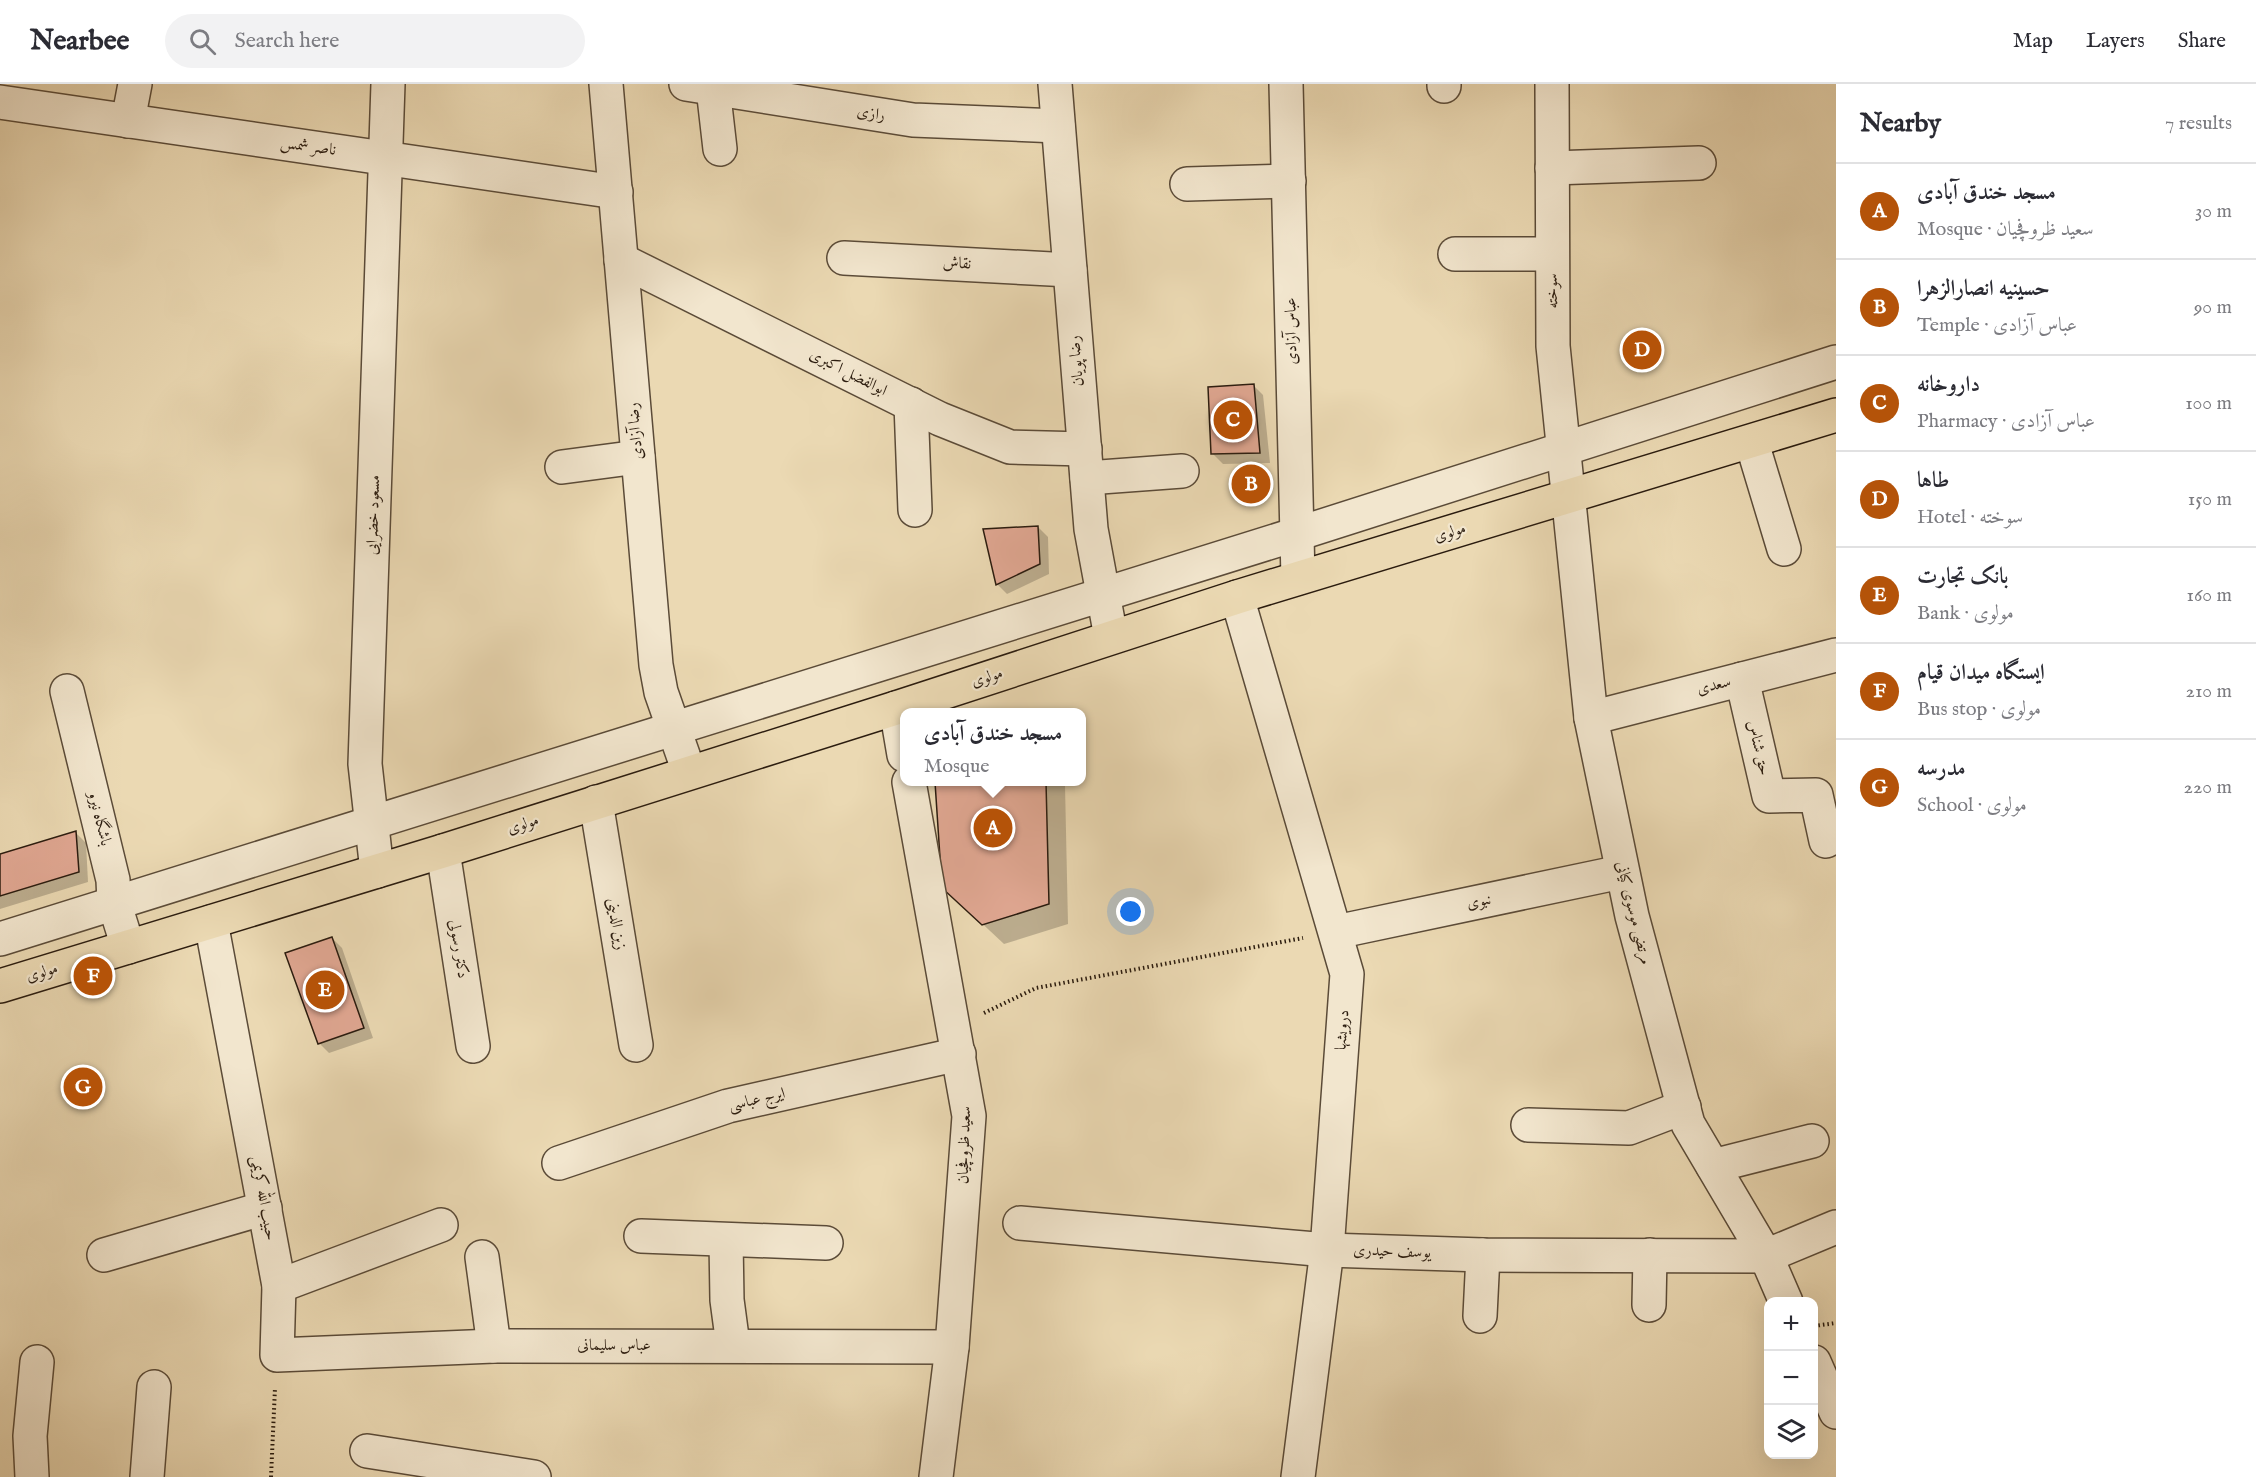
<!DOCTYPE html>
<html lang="en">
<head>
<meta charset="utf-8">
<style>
  body { margin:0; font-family:"IM FELL English",Amiri,serif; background:#f2f2f3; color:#2b2b33 }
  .controls { position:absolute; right:18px; bottom:18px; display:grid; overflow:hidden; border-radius:12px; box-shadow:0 6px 24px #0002 }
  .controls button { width:54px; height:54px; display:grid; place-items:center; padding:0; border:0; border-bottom:2px solid #e1e1e2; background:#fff; color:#2b2b33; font:30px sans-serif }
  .you { position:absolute; left:1131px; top:828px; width:21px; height:21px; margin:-15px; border:4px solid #fff; border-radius:50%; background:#1a73e8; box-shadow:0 0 0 9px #1a73e833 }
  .badge { display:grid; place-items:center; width:39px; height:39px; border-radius:50%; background:#b45309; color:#fff; font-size:20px; font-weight:700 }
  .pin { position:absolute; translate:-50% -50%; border:3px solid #fff; box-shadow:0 2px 6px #0006 }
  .popup { position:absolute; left:900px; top:624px; width:186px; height:78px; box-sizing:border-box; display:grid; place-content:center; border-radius:12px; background:#fff; filter:drop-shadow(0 2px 4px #0005); font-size:20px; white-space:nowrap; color:#7c7c81 }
  .popup b { font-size:22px; color:#2b2b33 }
  .popup::after { content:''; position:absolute; left:50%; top:100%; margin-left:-12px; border:12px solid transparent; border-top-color:#fff }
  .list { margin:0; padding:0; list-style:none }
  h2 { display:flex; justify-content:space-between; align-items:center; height:78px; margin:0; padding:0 24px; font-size:26px }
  h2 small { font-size:20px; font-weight:400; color:#7c7c81 }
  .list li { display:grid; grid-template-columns:39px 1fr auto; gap:18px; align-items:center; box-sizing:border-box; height:96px; padding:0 24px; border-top:2px solid #e1e1e2 }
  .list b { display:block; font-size:22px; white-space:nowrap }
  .list p { margin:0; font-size:20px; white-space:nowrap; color:#7c7c81 }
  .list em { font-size:20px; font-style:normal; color:#7c7c81 }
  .icon { flex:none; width:33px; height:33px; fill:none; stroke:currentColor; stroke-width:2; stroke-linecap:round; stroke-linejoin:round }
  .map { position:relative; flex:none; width:1836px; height:1393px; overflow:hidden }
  header { display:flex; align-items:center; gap:36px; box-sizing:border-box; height:84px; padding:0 30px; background:#fff; border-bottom:2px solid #e1e1e2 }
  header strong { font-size:28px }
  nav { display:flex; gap:33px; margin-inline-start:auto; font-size:21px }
  .search { width:420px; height:54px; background:#f2f2f3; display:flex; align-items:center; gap:15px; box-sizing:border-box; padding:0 21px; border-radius:33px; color:#7c7c81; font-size:22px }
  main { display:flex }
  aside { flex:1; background:#fff }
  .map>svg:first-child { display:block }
  .shadow { fill:#0003 }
  .building { fill:#e0a792; stroke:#2b1c0f; stroke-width:1.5 }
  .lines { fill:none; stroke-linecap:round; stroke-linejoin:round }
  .minor-casing { stroke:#5b4b38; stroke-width:36 }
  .major-casing { stroke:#2b1c0f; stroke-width:36 }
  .path { stroke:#2b1c0f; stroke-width:4; stroke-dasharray:1.5 3; stroke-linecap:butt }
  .minor { stroke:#f2e6ce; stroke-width:33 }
  .major { stroke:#ebd9b3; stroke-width:33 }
  .labels { text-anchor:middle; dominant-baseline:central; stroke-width:4.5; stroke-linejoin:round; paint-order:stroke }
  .street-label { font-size:16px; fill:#2b1c0f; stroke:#f2e6ce }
</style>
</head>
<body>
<header>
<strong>Nearbee</strong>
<div class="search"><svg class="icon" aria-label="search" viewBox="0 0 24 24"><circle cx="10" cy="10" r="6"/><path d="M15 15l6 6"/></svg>Search here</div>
<nav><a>Map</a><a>Layers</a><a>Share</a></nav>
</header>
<main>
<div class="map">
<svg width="1836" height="1393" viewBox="0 0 1836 1393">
  <rect width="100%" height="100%" fill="#ebd9b3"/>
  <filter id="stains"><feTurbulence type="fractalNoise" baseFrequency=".00333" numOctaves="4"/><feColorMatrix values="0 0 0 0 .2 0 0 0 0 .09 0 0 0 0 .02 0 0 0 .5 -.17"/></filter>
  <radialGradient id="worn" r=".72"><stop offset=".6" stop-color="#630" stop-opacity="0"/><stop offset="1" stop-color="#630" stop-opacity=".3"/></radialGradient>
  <g class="shadow">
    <polygon points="1253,301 1263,311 1270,379 1223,380 1213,370"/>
    <polygon points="1038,443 1048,453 1049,490 1007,510 997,500"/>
    <polygon points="937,698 1062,698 1065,701 1068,840 1004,860 943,803"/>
    <polygon points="76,749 86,759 88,798 0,825 0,772"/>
    <polygon points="332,854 342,864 373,954 329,969 319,959"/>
  </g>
  <g class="building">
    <polygon points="1254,300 1260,369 1211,370 1208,303"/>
    <polygon points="1038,442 1040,480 996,501 983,445"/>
    <polygon points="935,698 1046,698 1049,820 982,841 942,804"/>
    <polygon points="76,747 79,788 0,812 0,770"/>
    <polygon points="332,853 364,944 318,960 285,869"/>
  </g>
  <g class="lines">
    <g class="minor-casing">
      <g id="minor">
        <polyline points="606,0 656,581 661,608 689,688"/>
        <polyline points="686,0 913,36 1058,42"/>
        <polyline points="1055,0 1091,445 1111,553"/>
        <polyline points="1286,0 1298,494"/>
        <polyline points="1552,0 1553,262 1591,634 1632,832 1688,1040 1766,1172 1786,1218"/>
        <polyline points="1444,2 1444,0"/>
        <polyline points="713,4 720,65"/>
        <polyline points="0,18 616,108"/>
        <polyline points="128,37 135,0"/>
        <polyline points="1552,84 1699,79"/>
        <polyline points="1187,100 1289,97"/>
        <polyline points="1455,170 1552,170"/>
        <polyline points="844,174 1070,186"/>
        <polyline points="621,176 940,335 1010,363 1085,365"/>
        <polyline points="911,320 915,426"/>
        <polyline points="1752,359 1784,465"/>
        <polyline points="562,383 638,373"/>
        <polyline points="1087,394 1182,387"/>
        <polyline points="1237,513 1347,890 1327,1166 1298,1393"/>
        <polyline points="1742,595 1769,712 1816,711 1826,757"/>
        <polyline points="67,607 113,796 114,818 128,863"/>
        <polyline points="896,624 904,671"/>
        <polyline points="1591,634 1836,571"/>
        <polyline points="909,698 969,1032 952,1263 936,1393"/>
        <polyline points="596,718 636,961"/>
        <polyline points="443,767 473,962"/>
        <polyline points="377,787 365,680 388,0"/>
        <polyline points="211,838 279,1202 277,1271 494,1262 952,1263"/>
        <polyline points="1336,848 1621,788"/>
        <polyline points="0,855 1297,450 1836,278"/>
        <polyline points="1528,1041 1629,1044 1684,1023"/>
        <polyline points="559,1079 728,1022 959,970"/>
        <polyline points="1713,1082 1812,1057"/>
        <polyline points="1020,1139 1327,1166 1483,1171 1766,1172 1836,1143"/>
        <polyline points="641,1152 826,1159"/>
        <polyline points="726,1156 727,1216 733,1261"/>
        <polyline points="104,1171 265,1124"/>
        <polyline points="482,1173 494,1262"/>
        <polyline points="279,1202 441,1141"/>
        <polyline points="1649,1221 1650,1171"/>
        <polyline points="1480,1232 1483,1171"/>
        <polyline points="1814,1278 1836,1328"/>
        <polyline points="367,1367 534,1393"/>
        <polyline points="32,1393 30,1352 37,1278"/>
        <polyline points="147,1393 154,1303"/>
      </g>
    </g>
    <g class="major-casing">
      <polyline id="major" points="0,902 443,767 896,624 1237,513 1836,331"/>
    </g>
    <g class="path">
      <polyline points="984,929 1036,904 1303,854"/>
      <polyline points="1814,1242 1836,1239"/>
      <polyline points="271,1393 275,1304"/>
    </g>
    <use href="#minor" class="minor"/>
    <use href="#major" class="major"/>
  </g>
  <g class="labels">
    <g class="street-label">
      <text transform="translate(871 30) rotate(9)">رازی</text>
      <text transform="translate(308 63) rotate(8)">ناصر شمس</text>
      <text transform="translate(957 180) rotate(3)">نقاش</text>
      <text transform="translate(1553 207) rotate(-90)">سوخته</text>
      <text transform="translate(1292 247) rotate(-91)">عباس آزادی</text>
      <text transform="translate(1077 277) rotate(-95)">رضا پویان</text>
      <text transform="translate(848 289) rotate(27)">ابوالفضل اکبری</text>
      <text transform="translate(636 347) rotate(-95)">رضا آزادی</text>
      <text transform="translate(374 431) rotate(-88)">مسعود خضرایی</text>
      <text transform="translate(1450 449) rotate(-17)">مولوی</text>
      <text transform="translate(987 594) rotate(-18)">مولوی</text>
      <text transform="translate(1714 602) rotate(-15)">سعدی</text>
      <text transform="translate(1758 664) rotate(77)">حق شناس</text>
      <text transform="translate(99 735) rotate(76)">باشگاه نیرو</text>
      <text transform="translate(523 741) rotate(-18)">مولوی</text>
      <text transform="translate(1479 818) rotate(-12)">نبوی</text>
      <text transform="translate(1633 829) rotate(76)">مرتضی موسوی کیانی</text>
      <text transform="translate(616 840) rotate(81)">زین الدینی</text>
      <text transform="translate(458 865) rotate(81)">دکتر رسولی</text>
      <text transform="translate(42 889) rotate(-17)">مولوی</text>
      <text transform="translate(1343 946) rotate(-86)">درویشها</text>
      <text transform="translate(757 1016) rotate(-13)">ایرج عباسی</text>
      <text transform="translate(965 1061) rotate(-88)">سعید ظروفچیان</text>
      <text transform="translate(263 1114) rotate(80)">حبیب الله کریمی</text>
      <text transform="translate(1392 1168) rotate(2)">یوسف حیدری</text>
      <text x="614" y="1262">عباس سلیمانی</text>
    </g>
  </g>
  <rect width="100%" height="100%" filter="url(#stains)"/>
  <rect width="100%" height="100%" fill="url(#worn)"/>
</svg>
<div class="controls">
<button>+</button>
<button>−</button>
<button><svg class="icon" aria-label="layers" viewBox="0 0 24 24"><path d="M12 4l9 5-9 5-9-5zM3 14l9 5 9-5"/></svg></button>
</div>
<div class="you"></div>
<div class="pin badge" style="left:993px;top:744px">A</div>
<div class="popup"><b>مسجد خندق آبادی</b>Mosque</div>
<div class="pin badge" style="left:1251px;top:400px">B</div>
<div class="pin badge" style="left:1233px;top:336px">C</div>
<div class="pin badge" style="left:1642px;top:266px">D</div>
<div class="pin badge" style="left:325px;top:906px">E</div>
<div class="pin badge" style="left:93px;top:892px">F</div>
<div class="pin badge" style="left:83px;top:1003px">G</div>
</div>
<aside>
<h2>Nearby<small>7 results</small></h2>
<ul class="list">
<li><span class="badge">A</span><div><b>مسجد خندق آبادی</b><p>Mosque · سعید ظروفچیان</p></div><em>30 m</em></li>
<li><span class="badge">B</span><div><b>حسینیه انصارالزهرا</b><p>Temple · عباس آزادی</p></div><em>90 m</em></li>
<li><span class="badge">C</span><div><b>داروخانه</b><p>Pharmacy · عباس آزادی</p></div><em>100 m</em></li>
<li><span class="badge">D</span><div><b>طاها</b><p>Hotel · سوخته</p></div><em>150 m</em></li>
<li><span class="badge">E</span><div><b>بانک تجارت</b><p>Bank · مولوی</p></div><em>160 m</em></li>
<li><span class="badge">F</span><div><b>ایستگاه میدان قیام</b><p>Bus stop · مولوی</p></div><em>210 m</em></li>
<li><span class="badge">G</span><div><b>مدرسه</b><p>School · مولوی</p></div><em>220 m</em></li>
</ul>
</aside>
</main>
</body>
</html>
